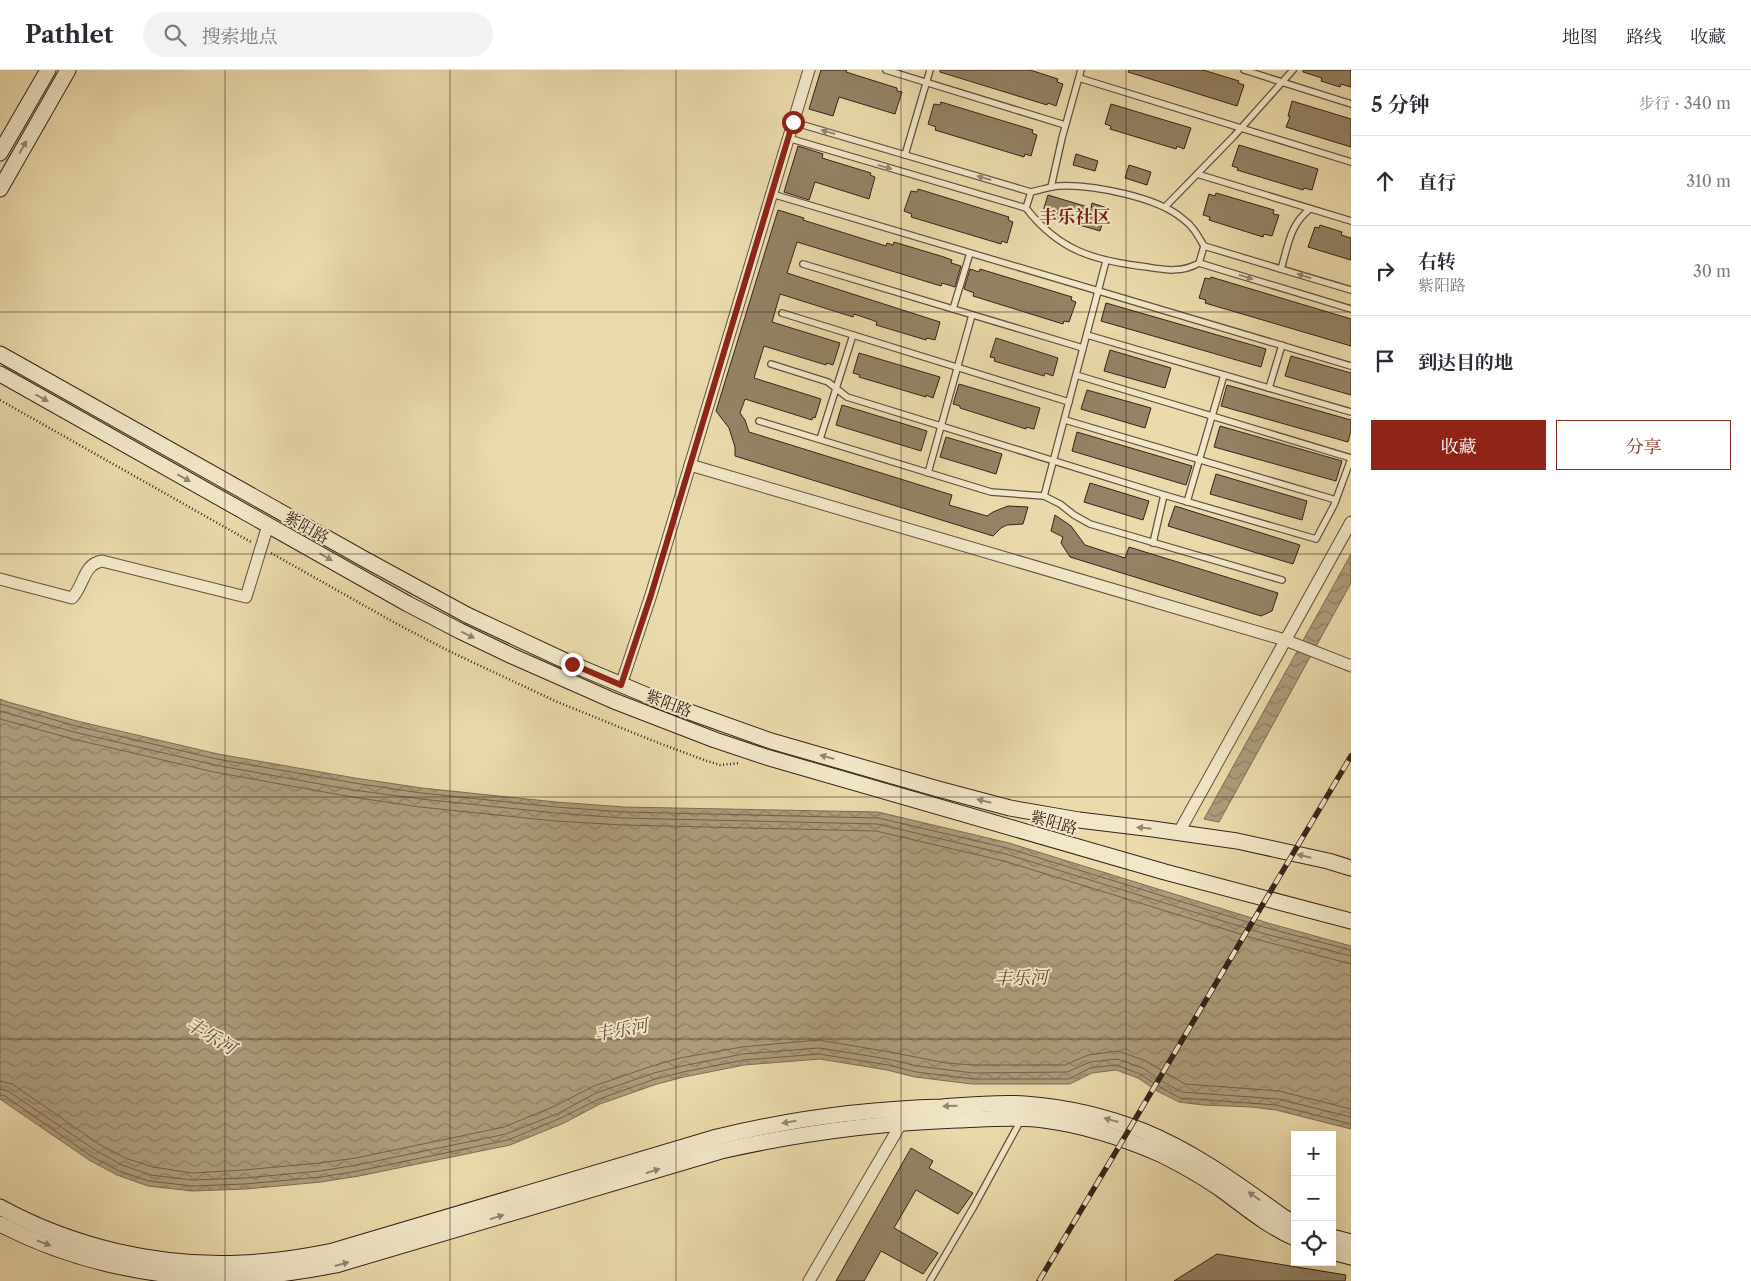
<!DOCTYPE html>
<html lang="zh">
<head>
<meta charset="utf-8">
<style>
  body { margin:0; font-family:"Libre Caslon Text","Noto Serif SC",serif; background:#f2f2f3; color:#2b2b33 }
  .controls { position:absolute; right:15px; bottom:15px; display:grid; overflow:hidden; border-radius:0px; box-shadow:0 5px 20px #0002 }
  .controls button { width:45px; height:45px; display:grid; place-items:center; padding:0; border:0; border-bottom:1px solid #e1e1e2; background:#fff; color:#2b2b33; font:25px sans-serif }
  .stop { position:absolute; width:15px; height:15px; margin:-11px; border:4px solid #8f2418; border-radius:50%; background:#fff }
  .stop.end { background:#8f2418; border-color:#fff; box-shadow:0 1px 5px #0008 }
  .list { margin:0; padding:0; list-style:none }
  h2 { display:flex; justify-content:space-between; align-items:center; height:65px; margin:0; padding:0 20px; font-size:21px }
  h2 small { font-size:16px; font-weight:400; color:#7c7c81 }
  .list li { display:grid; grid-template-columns:32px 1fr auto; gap:15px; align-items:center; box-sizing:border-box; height:90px; padding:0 20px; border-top:1px solid #e1e1e2 }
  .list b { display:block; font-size:19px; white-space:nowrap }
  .list p { margin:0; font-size:16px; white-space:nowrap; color:#7c7c81 }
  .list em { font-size:16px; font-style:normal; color:#7c7c81 }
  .actions { display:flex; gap:10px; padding:15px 20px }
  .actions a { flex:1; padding:11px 0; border:1px solid #8f2418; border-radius:0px; text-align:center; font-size:18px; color:#8f2418 }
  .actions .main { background:#8f2418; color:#fff }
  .icon { flex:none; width:28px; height:28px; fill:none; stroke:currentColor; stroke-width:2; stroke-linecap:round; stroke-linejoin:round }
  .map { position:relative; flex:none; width:1351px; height:1211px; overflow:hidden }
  header { display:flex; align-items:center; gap:30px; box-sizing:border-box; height:70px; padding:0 25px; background:#fff; border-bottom:1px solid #e1e1e2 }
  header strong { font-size:24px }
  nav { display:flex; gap:28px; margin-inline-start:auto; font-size:18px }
  .search { width:350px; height:45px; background:#f2f2f3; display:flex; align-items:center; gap:12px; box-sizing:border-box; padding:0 18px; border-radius:28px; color:#7c7c81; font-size:19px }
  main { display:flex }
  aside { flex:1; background:#fff }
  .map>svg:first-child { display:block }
  .water { fill:url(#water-waves); stroke:#7d6c55 }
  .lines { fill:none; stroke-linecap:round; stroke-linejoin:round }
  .shore { stroke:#71604b; stroke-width:1 }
  .building { fill:#948366; stroke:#35231b }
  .lane-casing { stroke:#62513f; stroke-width:8 }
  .street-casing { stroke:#62513f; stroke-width:13 }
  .secondary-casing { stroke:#35231b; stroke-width:17 }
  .path { stroke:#35231b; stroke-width:2.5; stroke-dasharray:1 2.5; stroke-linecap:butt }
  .lane { stroke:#f2e8c9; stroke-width:5.5 }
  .street { stroke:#f2e8c9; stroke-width:11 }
  .secondary { stroke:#f2e8c9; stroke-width:15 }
  .rail-casing { stroke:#35231b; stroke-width:5.5 }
  .rail { stroke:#f2e8c9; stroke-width:4; stroke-dasharray:11; stroke-linecap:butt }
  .oneway { fill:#948672 }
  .route { stroke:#8f2418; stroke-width:6 }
  .grid { fill:none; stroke:#35231b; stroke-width:1; stroke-opacity:0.55 }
  .labels { text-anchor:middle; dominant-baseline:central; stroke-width:4; stroke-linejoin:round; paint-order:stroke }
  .street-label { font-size:16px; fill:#35231b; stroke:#f2e8c9 }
  .neighbourhood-label { font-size:18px; font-weight:bold; fill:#7a1f14; stroke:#f2e8c9 }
  .water-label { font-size:18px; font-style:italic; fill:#5f4d3d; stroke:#f2e8c9 }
</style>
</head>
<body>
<header>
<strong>Pathlet</strong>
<div class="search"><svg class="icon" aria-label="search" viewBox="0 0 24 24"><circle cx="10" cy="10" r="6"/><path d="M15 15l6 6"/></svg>搜索地点</div>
<nav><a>地图</a><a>路线</a><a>收藏</a></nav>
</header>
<main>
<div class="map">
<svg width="1351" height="1211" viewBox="0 0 1351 1211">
  <defs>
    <pattern id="water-waves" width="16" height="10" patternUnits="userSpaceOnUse" patternTransform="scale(1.25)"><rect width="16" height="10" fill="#ad9c7b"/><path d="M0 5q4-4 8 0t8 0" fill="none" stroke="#8e7f64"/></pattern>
  </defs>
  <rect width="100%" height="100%" fill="#ebdbac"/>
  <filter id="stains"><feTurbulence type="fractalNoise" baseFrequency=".004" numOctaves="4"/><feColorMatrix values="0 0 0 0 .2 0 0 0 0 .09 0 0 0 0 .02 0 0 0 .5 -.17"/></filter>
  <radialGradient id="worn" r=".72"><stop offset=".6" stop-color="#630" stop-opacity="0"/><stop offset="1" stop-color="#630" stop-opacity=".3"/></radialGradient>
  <g class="water">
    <polygon points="1351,484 1351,513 1219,752 1204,749"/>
    <polygon points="0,629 8,632 77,651 218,684 355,708 422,718 556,732 624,737 878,742 1009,773 1268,853 1351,876 1351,1059 1276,1040 1251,1037 1203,1035 1179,1032 1157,1021 1138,1008 1116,1000 1092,1003 1070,1014 972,1014 915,1007 887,1000 820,989 744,995 684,1007 657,1014 600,1034 564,1053 510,1075 359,1106 321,1112 246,1119 192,1121 148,1116 117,1105 89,1090 0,1029"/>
  </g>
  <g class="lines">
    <g class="shore">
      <polyline points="0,634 76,656 217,689 354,713 421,723 556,737 624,742 878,748 1007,778 1267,858 1351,880"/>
      <polyline points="0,641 74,662 215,695 353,720 421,729 555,743 623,748 877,754 1006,784 1265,864 1351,886"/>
      <polyline points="0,649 73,669 214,702 352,727 420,737 555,751 623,755 876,761 1004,791 1263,871 1351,894"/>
      <polyline points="0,1011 12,1014 99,1074 125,1088 153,1097 192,1103 244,1100 319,1093 356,1088 504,1057 555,1036 594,1016 652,996 680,988 742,977 818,970 890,982 946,993 973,995 1065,995 1088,985 1118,981 1146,991 1185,1014 1279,1021 1351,1039"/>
      <polyline points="0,1019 8,1021 95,1080 122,1095 151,1105 192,1110 245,1108 320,1101 357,1095 506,1064 559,1043 596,1023 654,1003 682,996 743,984 819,978 888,989 917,996 973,1003 1067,1002 1090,992 1117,989 1143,998 1163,1012 1182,1022 1278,1029 1351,1047"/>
      <polyline points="0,1025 5,1026 91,1086 119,1101 149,1111 192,1116 245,1114 321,1107 358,1101 508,1070 561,1048 599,1029 655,1009 683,1002 744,990 819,984 888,995 916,1002 973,1009 1069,1009 1090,998 1116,995 1140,1004 1160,1017 1180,1028 1276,1035 1351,1054"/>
    </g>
  </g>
  <g class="building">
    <polygon points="821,0 847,0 846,2 897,18 897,21 902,22 895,44 839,27 833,46 809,39"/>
    <polygon points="940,0 1030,0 1058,9 1057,12 1063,14 1056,36 1048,33 1047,35 940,2"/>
    <polygon points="1129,0 1203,0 1239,11 1238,13 1244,15 1237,36 1128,2"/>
    <polygon points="1303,0 1351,0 1351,17 1341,14 1340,17 1321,11 1322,8 1303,2"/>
    <polygon points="1292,31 1351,49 1351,77 1286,57 1290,47 1288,46"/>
    <polygon points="941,32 1033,60 1032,63 1037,65 1031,86 1025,84 1024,87 935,60 936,57 928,54 934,34 940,35"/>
    <polygon points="1111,34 1191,58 1184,79 1177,76 1176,79 1110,59 1111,56 1105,54"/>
    <polygon points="1239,75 1318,99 1312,120 1304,118 1303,120 1237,100 1238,98 1232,96"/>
    <polygon points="798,76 823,84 822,88 871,103 870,105 875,107 869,129 815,112 809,130 784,122"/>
    <polygon points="1076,84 1098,91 1095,101 1073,95"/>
    <polygon points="1129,95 1151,102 1147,115 1125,108"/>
    <polygon points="918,119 1009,147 1008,150 1013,152 1007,173 1002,171 1001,174 911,147 912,144 904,141 911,121 917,122"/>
    <polygon points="1216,123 1274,140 1273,144 1279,145 1272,166 1264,164 1263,167 1244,161 1209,150 1210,147 1203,145 1209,124 1215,126"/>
    <polygon points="1048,125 1091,138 1092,133 1107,138 1100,161 1042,144"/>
    <polygon points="778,140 804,148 803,150 886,176 887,173 893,175 894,172 944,187 952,190 951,193 961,196 955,217 942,213 941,216 797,172 787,203 940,252 935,270 927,268 926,270 876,255 877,252 872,250 854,244 853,247 780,224 772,252 840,273 833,295 827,293 826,295 764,276 754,308 821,329 815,348 813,347 812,350 745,329 740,343 745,350 749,362 952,425 949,435 987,446 993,442 1008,436 1028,437 1023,454 1007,455 1001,458 993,466 735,386 735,377 729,358 716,341"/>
    <polygon points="1320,155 1342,162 1341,165 1351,168 1351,190 1308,177 1315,157 1319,158"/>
    <polygon points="970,199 979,202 980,199 1072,227 1071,230 1076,232 1069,252 1064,251 1063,254 973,226 974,223 964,219"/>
    <polygon points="1211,207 1351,249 1351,276 1205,233 1206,230 1199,228 1205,208 1210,209"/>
    <polygon points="1106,233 1266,279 1261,297 1101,251"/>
    <polygon points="996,268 1058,288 1053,306 1045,303 1044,306 994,291 995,288 990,287"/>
    <polygon points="1110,280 1171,298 1165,318 1104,301"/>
    <polygon points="859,283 940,307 933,328 926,325 926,327 859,307 860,305 853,303"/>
    <polygon points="1291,286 1351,303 1351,325 1285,306"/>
    <polygon points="959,314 1040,338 1034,359 1026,357 1026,359 960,338 960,336 953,334"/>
    <polygon points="1227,315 1351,350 1351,360 1348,372 1221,336"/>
    <polygon points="1087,320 1151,338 1145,358 1081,339"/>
    <polygon points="842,335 927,361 921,381 836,355"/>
    <polygon points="1220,356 1342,391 1336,411 1214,377"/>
    <polygon points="1077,362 1192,396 1186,415 1072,381"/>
    <polygon points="946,367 1002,384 996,404 940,387"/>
    <polygon points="1216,404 1307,431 1302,450 1210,424"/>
    <polygon points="1090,413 1149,431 1143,450 1084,432"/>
    <polygon points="1175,436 1300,475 1293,494 1168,456"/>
    <polygon points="1055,445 1071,456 1085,475 1125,488 1129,477 1278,523 1272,541 1261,546 1070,487 1061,473 1063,467 1051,461"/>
    <polygon points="911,1078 933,1091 929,1098 973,1123 958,1144 916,1120 894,1158 938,1183 923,1204 881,1181 864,1211 836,1211"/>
    <polygon points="1217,1184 1346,1205 1345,1211 1174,1211"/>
  </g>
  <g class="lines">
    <g class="lane-casing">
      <g id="lane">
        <polyline points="886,0 1065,55"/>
        <polyline points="1244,0 1351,34"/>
        <polyline points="1079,8 1351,92"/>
        <path d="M793,52L1031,122C1040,120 1049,117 1058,116C1091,114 1158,127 1183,149C1193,156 1198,166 1204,176L1199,193C1182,203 1165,200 1147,197C1095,191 1059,181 1026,138L1031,122"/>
        <polyline points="788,68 1026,138"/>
        <polyline points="905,85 930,0"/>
        <polyline points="1197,104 1351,151"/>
        <polyline points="1051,117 1062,68 1081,0"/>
        <polyline points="772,124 1351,296"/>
        <polyline points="1165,137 1234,66 1293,0"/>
        <polyline points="1204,176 1351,220"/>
        <polyline points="1199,193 1351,239"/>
        <polyline points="803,194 1083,278"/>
        <path d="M1281,199C1288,176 1290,154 1310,139"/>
        <polyline points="953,239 970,183"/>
        <polyline points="782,243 1069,332"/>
        <polyline points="1087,265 1351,342"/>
        <polyline points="771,294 828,312 847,327 1164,425 1316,469 1334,435 1351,389"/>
        <polyline points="1076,305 1351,388"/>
        <polyline points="1269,318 1282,275"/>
        <polyline points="1065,350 1336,430"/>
        <polyline points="759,351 991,422 1044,426 1060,434 1074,445 1090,454 1282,510"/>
        <polyline points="820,369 853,265"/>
        <polyline points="928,403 972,245"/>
        <polyline points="1044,426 1106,191"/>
        <polyline points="1187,432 1224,305"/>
        <polyline points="1153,473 1164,425"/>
        <polyline points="930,1211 973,1138 1021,1050"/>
      </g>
    </g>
    <g class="street-casing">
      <g id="street">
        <polyline points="690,395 1285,570 1351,596"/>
        <path d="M0,509L72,528C84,516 83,494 102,491L246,527L268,455"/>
        <polyline points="621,615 651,525 809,0"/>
        <polyline points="1179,762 1351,452"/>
        <polyline points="809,1211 902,1052"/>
      </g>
    </g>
    <g class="secondary-casing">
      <g id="secondary">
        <polyline points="0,83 48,0"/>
        <polyline points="0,119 68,0"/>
        <polyline points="0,284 366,490 467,545 572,594 670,635 771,671 938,719 1010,738 1079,750 1153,759 1237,771 1328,791 1351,798"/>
        <polyline points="0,304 408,534 460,561 512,586 614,631 715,670 766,687 1165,802 1351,851"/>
        <path d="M0,1137C73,1177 159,1197 242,1193C273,1192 303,1187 333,1181L717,1067C791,1049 865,1039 942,1037C969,1035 998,1032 1025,1034C1065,1037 1105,1046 1143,1061C1195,1082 1239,1115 1285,1148L1295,1152"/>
        <path d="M0,1154C73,1192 160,1211 242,1207C274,1206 305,1201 336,1195L721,1081C800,1063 876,1053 957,1050C986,1049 1015,1046 1044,1050C1084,1055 1123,1068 1160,1084C1180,1094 1200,1105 1219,1118C1244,1136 1267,1156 1295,1168"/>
        <polyline points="1332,1167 1351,1172"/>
        <polyline points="1332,1182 1351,1187"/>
      </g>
    </g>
    <g class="path">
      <polyline points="0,330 251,472"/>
      <polyline points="271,483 397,554 449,581 555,631 656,672 707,691 720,695 740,693"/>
    </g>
    <use href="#lane" class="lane"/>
    <use href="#street" class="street"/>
    <use href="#secondary" class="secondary"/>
    <g class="rail-casing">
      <polyline id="rail" points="1039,1211 1351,686"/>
    </g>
    <use href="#rail" class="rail"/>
  </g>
  <defs><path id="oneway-solid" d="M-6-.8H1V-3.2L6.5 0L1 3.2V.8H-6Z" transform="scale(1.25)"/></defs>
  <g class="oneway">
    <use href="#oneway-solid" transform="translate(828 62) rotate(-164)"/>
    <use href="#oneway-solid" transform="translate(23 77) rotate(-61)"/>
    <use href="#oneway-solid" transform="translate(885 97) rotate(16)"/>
    <use href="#oneway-solid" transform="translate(984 108) rotate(-164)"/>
    <use href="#oneway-solid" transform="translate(1304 206) rotate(-163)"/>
    <use href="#oneway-solid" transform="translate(1246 207) rotate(17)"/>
    <use href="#oneway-solid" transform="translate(42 328) rotate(29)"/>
    <use href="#oneway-solid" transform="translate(184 408) rotate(29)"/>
    <use href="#oneway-solid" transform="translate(326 487) rotate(29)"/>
    <use href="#oneway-solid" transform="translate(468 565) rotate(26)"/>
    <use href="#oneway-solid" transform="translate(827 687) rotate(-164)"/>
    <use href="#oneway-solid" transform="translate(984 731) rotate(-166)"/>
    <use href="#oneway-solid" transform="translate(1144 758) rotate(-174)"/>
    <use href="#oneway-solid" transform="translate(1304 786) rotate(-167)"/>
    <use href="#oneway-solid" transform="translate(950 1036) rotate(178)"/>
    <use href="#oneway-solid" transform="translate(1111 1050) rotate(-164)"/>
    <use href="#oneway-solid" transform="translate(789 1052) rotate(170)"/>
    <use href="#oneway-solid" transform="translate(653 1101) rotate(-17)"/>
    <use href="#oneway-solid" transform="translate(1254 1126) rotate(-145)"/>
    <use href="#oneway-solid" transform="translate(497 1147) rotate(-17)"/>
    <use href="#oneway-solid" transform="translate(44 1173) rotate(21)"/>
    <use href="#oneway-solid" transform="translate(342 1194) rotate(-15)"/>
  </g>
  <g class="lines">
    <polyline class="route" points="572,594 621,615 651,525 793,52"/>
  </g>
  <path class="grid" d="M225,0V1211M450,0V1211M676,0V1211M901,0V1211M1126,0V1211M0,242H1351M0,484H1351M0,727H1351M0,969H1351"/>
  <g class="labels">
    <g class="street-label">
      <text transform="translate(307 457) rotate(29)">紫阳路</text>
      <text transform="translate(669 633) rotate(21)">紫阳路</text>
      <text transform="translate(1054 752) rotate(16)">紫阳路</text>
    </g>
    <g class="neighbourhood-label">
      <text x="1075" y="147">丰乐社区</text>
    </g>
    <g class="water-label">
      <text transform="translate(1021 908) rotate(-1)">丰乐河</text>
      <text transform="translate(621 960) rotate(-10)">丰乐河</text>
      <text transform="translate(211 966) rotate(31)">丰乐河</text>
    </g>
  </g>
  <rect width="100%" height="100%" filter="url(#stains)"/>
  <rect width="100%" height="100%" fill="url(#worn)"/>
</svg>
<div class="controls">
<button>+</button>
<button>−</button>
<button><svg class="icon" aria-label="locate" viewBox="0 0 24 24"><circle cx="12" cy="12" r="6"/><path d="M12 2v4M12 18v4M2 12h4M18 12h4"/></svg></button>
</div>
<div class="stop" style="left:793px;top:52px"></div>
<div class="stop end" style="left:572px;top:594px"></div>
</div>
<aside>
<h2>5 分钟<small>步行 · 340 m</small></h2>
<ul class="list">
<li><svg class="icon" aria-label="ahead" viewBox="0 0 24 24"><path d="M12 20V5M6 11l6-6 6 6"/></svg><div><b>直行</b></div><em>310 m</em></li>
<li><svg class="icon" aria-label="right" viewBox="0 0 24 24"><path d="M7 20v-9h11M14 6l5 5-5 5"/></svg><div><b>右转</b><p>紫阳路</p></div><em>30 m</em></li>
<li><svg class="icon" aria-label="arrive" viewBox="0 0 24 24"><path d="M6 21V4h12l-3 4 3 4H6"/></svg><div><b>到达目的地</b></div></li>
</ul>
<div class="actions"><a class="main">收藏</a><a>分享</a></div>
</aside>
</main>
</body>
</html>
